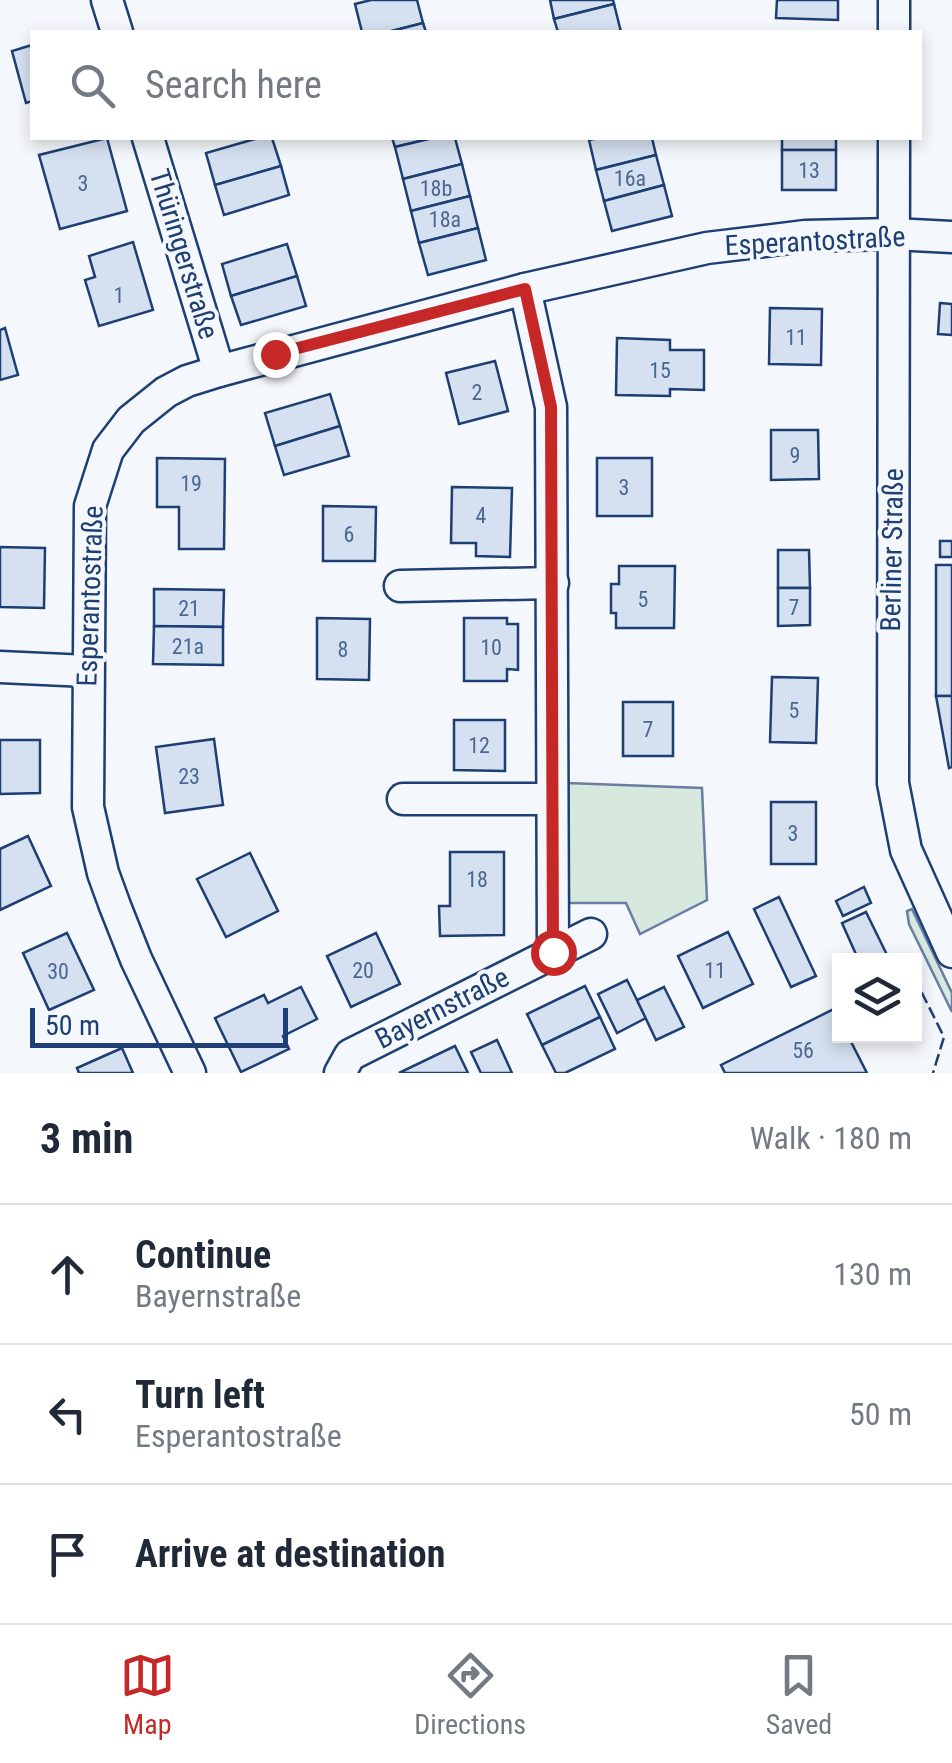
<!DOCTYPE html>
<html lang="en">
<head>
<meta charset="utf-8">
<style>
  body { margin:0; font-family:"Roboto Condensed",sans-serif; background:#f2f2f3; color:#1f2937 }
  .controls { position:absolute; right:30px; bottom:30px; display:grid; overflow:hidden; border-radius:0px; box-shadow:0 5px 15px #0003 }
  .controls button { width:90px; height:90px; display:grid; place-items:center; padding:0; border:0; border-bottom:2px solid #e0e1e3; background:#fff; color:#1f2937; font:50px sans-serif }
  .scale { position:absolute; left:30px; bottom:25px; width:258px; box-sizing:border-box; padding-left:10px; border:5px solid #1d3f73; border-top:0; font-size:28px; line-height:35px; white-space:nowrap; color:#1d3f73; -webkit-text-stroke:8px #f4f7fb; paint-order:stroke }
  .stop { position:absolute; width:30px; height:30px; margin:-22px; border:8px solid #c62828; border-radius:50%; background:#fff }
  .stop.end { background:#c62828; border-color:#fff; box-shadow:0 2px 10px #0008 }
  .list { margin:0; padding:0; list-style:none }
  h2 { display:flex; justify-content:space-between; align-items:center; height:130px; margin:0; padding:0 40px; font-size:42px }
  h2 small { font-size:32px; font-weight:400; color:#747a83 }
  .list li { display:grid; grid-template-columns:65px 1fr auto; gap:30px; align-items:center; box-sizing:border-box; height:140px; padding:0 40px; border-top:2px solid #e0e1e3 }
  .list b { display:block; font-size:38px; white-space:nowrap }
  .list p { margin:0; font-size:32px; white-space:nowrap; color:#747a83 }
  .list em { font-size:32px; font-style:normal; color:#747a83 }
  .icon { flex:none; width:55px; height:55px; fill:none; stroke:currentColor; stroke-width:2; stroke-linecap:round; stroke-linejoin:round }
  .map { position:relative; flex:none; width:952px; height:1073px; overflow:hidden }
  .search { position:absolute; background:#fff; box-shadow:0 5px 15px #0003; left:30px; right:30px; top:30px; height:110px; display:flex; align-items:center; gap:25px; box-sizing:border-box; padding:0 35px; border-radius:0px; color:#747a83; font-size:38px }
  .sheet { height:550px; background:#fff }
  nav { display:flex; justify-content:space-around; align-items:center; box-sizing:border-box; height:140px; border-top:2px solid #e0e1e3; background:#fff; font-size:28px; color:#747a83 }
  nav a { display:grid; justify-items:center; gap:5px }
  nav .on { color:#c62828 }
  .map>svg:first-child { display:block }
  .green { fill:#d7e8df; stroke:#687fa3; stroke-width:2.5 }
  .building { fill:#d5e0f0; stroke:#1d3f73; stroke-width:2.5 }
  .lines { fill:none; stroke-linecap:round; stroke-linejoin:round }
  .minor-casing { stroke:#1d3f73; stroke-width:35 }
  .minor { stroke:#f4f7fb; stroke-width:30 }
  .fence { stroke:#1d3f73; stroke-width:2.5; stroke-dasharray:12 5; stroke-linecap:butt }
  .route { stroke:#c62828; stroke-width:12 }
  .labels { text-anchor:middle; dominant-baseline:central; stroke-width:8; stroke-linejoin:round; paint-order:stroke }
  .number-label { font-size:22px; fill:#4b6792 }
  .street-label { font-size:28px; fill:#1d3f73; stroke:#f4f7fb }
</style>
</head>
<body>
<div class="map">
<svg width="952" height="1073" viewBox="0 0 952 1073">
  <rect width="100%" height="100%" fill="#f4f7fb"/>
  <g class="green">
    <polygon points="567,783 702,788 707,900 640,934 626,903 565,903"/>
    <polygon points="912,909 952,993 952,1012 909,924 907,911"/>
  </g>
  <g class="building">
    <polygon points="371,0 417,0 423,23 388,32 362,32 355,4"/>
    <polygon points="550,0 613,0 614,4 554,19"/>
    <polygon points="777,0 838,0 838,20 776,18"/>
    <polygon points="614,4 621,32 558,32 554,19"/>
    <polygon points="423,23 426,32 388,32"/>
    <polygon points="32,45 32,101 26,103 12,51"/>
    <polygon points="107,138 127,211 60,229 39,155"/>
    <polygon points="258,138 272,138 281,166 215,185 206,153"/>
    <polygon points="392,138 433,138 395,147"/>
    <polygon points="433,138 455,138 462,164 403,179 395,147"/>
    <polygon points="598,138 652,138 656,155 596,170 589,140"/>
    <rect x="782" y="138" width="54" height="12"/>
    <rect x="782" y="150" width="54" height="40"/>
    <polygon points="656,155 664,185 604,201 596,170"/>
    <polygon points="462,164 470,196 411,211 403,179"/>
    <polygon points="281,166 289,195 224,215 215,185"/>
    <polygon points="664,185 672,216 612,231 604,201"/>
    <polygon points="470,196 478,228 419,243 411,211"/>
    <polygon points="478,228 486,260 428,275 419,243"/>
    <polygon points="133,242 153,310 99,326 85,280 95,277 89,256"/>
    <polygon points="287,244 297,276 231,296 222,264"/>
    <polygon points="297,276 306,306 241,325 231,296"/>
    <polygon points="940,303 952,304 952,335 938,334"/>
    <polygon points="770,308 822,309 821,365 769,364"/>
    <polygon points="5,328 18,375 0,380 0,330"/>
    <polygon points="617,338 670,340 670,350 704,350 704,390 670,389 670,396 616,395"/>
    <polygon points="495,361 508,411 459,424 446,373"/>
    <polygon points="330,394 340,426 275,446 265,413"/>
    <polygon points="340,426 349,456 284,475 275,446"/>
    <polygon points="771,430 818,430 819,479 771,480"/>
    <polygon points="157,458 225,459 224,549 179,549 179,507 157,507"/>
    <rect x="597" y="458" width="55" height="58"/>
    <polygon points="452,487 512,488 510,557 476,556 476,543 451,543"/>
    <polygon points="323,506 376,507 375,561 323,561"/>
    <rect x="940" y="541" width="12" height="16"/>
    <polygon points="0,547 45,548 44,608 0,607"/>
    <polygon points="778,550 809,550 810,588 778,588"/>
    <rect x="936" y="565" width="16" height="131"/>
    <polygon points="619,566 675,566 674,628 616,628 616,613 611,613 611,584 619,584"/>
    <polygon points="778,588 810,588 810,625 778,626"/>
    <polygon points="154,589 224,590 223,627 154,626"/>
    <polygon points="317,618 370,619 369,680 317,679"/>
    <polygon points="464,618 507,618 507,624 518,624 518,670 507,669 507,681 464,681"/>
    <polygon points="154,626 223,627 223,665 153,664"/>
    <polygon points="772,677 818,678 816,743 770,742"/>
    <polygon points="936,696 952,696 952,767 949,768"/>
    <rect x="623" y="702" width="50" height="54"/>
    <polygon points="454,720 505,720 505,771 454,770"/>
    <polygon points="214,739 223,805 165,813 156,747"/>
    <polygon points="0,740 40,740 40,793 0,794"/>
    <rect x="771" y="802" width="45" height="62"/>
    <polygon points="28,836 51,886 0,910 0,849"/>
    <polygon points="450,852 504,852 504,935 440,936 439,906 450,906"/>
    <polygon points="250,853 278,911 226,937 197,879"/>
    <polygon points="864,887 871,903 843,916 836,901"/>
    <polygon points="779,897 816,976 791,987 754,909"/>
    <polygon points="866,912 890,961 859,961 842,923"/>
    <polygon points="728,932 753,984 703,1008 678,956"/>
    <polygon points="67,933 94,990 49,1010 23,953"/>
    <polygon points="376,933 400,984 351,1007 327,956"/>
    <polygon points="627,980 646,1018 617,1033 598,994"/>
    <polygon points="585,986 600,1017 542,1045 527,1014"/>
    <polygon points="301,987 317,1019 283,1036 289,1049 241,1072 215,1018 264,995 268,1003"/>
    <polygon points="664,987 684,1027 656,1040 637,1000"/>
    <polygon points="834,1009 840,1019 840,1036 848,1036 867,1073 725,1073 721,1065"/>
    <polygon points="600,1017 615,1049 565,1073 556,1073 542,1045"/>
    <polygon points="497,1040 512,1073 481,1073 471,1052"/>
    <polygon points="455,1046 468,1073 399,1073"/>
    <polygon points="122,1048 133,1073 79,1073 77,1068"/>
  </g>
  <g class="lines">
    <g class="minor-casing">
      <g id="minor">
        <polyline points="107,0 117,32"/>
        <polyline points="894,32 894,0"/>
        <polyline points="148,138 219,371"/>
        <polyline points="894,138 893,783 906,850 952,952"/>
        <polyline points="525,289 551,407 553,952"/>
        <polyline points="400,586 553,583"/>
        <polyline points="0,667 87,671"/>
        <polyline points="403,799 551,799"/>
        <polyline points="190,1073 136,959 115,906 103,873 88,807 90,506 108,450 131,420 166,392 187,381 219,371 525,289 707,248 805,236 893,234 952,237"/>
        <polyline points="340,1073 350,1055 591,934"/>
      </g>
    </g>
    <use href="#minor" class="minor"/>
    <g class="fence">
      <polyline points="897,961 904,956 906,961"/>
      <polyline points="914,977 944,1037 933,1073"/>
    </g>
  </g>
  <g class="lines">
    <polyline class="route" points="275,354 525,289 551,407 553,952"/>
  </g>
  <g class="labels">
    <g class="number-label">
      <text x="809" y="170">13</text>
      <text x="630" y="178">16a</text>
      <text x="83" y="183">3</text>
      <text x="436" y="188">18b</text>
      <text x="445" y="219">18a</text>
      <text x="119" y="295">1</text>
      <text x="796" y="337">11</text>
      <text x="660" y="370">15</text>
      <text x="477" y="392">2</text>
      <text x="795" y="455">9</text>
      <text x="191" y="483">19</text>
      <text x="624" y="487">3</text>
      <text x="481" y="515">4</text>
      <text x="349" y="534">6</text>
      <text x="643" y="599">5</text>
      <text x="794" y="607">7</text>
      <text x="189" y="608">21</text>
      <text x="188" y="646">21a</text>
      <text x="491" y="647">10</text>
      <text x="343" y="649">8</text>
      <text x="794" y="710">5</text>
      <text x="648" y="729">7</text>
      <text x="479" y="745">12</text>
      <text x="189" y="776">23</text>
      <text x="793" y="833">3</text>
      <text x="477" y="879">18</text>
      <text x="363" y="970">20</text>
      <text x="715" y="970">11</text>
      <text x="58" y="971">30</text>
      <text x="803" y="1050">56</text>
    </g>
    <g class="street-label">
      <text transform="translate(815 241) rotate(-3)">Esperantostraße</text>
      <text transform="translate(184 254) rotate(73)">Thüringerstraße</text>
      <text transform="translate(892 550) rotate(-89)">Berliner Straße</text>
      <text transform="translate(90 596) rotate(-88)">Esperantostraße</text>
      <text transform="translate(442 1008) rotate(-27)">Bayernstraße</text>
    </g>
  </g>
</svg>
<div class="controls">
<button><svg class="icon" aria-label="layers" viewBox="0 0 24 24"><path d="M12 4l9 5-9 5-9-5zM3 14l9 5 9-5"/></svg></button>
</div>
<div class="scale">50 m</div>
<div class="stop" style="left:553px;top:952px"></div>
<div class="stop end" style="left:275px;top:354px"></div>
<div class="search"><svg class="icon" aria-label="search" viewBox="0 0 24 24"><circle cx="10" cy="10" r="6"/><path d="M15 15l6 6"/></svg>Search here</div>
</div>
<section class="sheet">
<h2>3 min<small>Walk · 180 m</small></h2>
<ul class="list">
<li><svg class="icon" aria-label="ahead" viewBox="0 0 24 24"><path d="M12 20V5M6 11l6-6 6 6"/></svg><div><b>Continue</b><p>Bayernstraße</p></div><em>130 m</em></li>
<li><svg class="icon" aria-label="left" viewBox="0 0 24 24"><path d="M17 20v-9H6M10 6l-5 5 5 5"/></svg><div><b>Turn left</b><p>Esperantostraße</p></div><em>50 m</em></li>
<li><svg class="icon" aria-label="arrive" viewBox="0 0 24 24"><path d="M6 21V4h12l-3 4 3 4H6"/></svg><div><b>Arrive at destination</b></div></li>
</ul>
</section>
<nav>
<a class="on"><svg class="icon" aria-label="map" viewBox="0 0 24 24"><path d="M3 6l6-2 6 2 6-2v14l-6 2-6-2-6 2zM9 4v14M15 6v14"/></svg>Map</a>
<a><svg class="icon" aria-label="directions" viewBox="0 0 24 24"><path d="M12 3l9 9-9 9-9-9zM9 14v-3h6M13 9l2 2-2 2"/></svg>Directions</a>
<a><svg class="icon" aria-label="saved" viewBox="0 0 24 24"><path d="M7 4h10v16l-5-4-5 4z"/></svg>Saved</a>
</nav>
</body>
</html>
